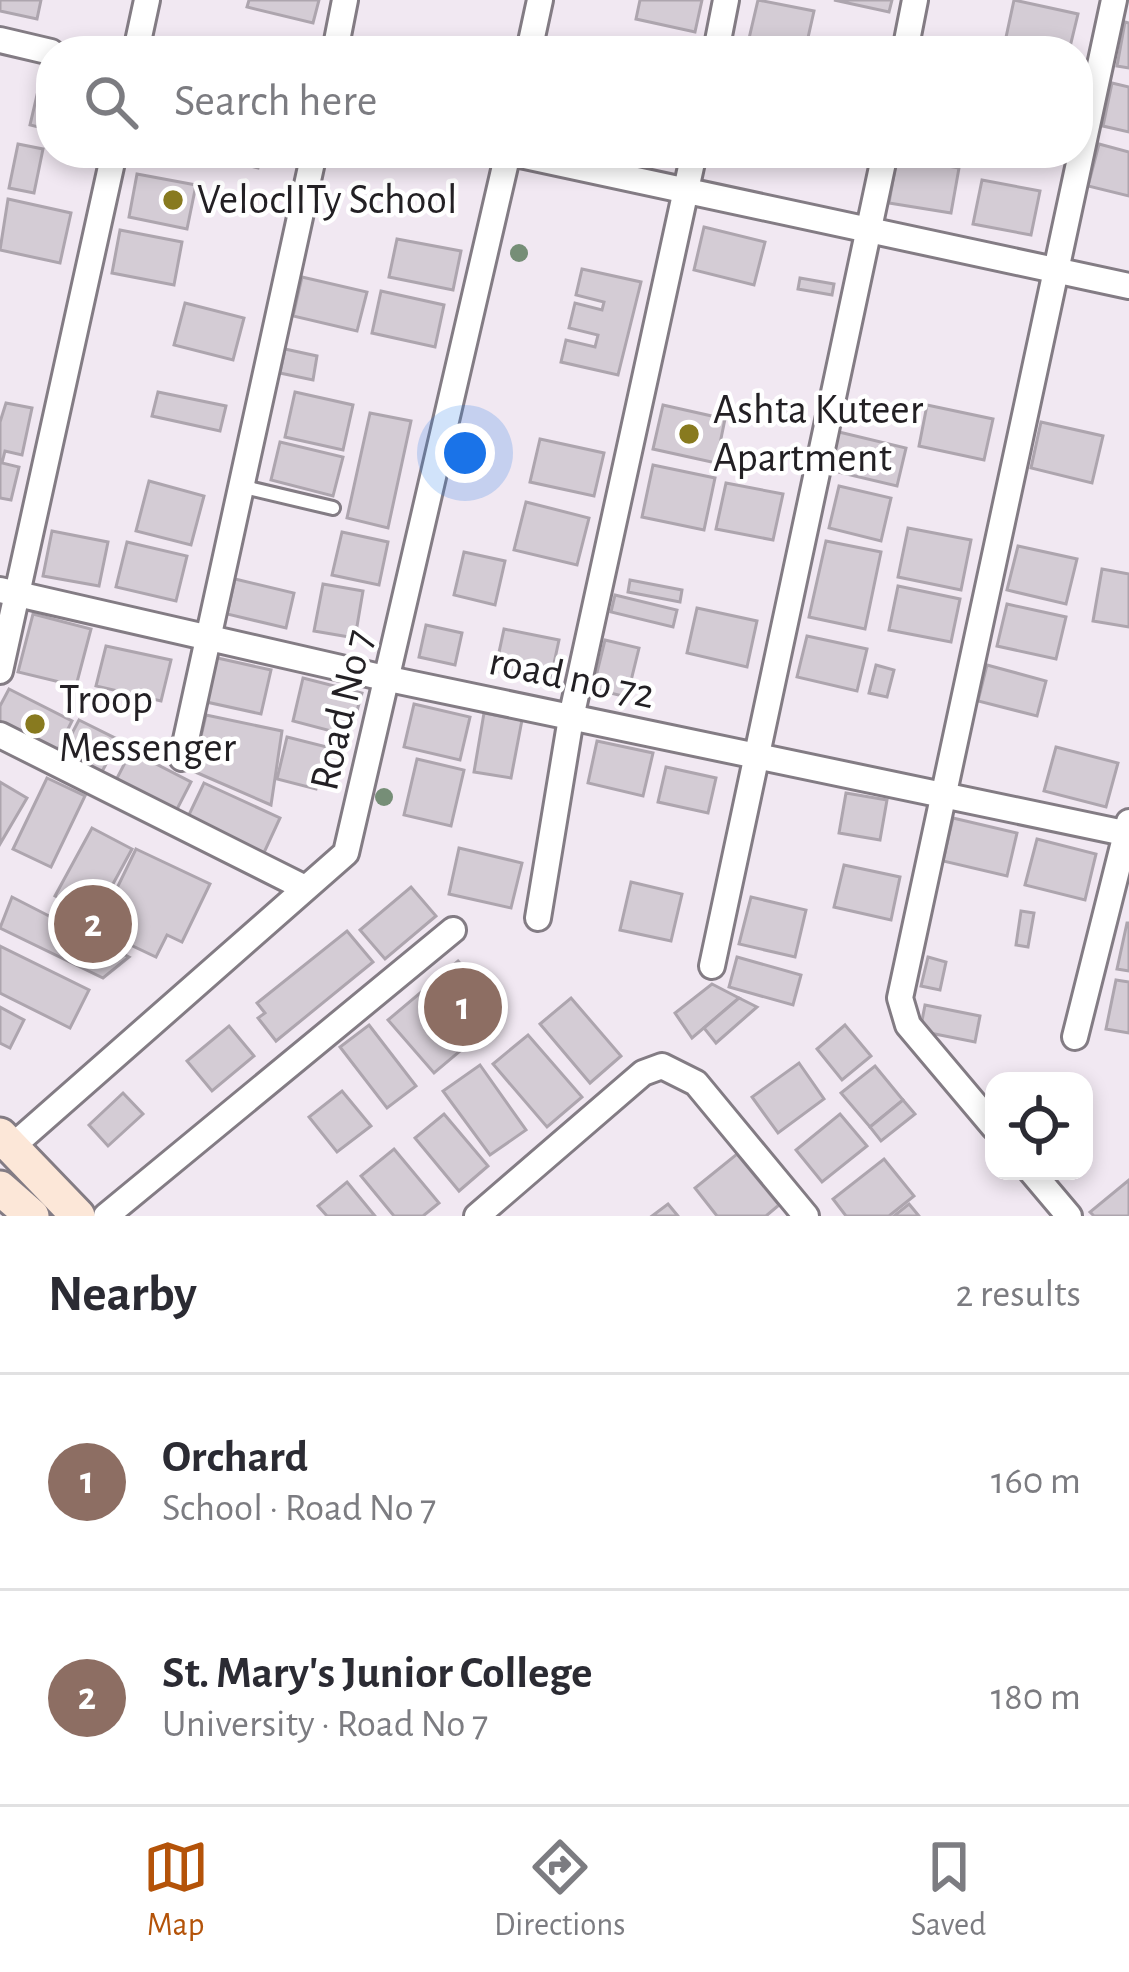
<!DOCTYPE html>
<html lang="en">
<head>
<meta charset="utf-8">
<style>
  body { margin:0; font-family:"Alegreya Sans",sans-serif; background:#f7f7f7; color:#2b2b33 }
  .controls { position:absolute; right:36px; bottom:36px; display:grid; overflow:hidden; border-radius:24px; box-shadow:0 6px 18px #0003 }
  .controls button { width:108px; height:108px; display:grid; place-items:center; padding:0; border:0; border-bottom:3px solid #e1e1e2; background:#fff; color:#2b2b33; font:60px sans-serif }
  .you { position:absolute; left:465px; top:453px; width:42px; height:42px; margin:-30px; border:9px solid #fff; border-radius:50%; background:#1a73e8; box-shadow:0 0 0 18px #1a73e833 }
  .badge { display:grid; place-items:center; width:78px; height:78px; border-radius:50%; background:#b45309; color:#fff; font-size:39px; font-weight:700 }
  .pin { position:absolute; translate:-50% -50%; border:6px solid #fff; box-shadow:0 3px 12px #0006 }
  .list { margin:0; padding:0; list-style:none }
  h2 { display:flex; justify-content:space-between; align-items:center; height:156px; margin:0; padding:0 48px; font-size:51px }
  h2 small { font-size:39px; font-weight:400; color:#7c7c81 }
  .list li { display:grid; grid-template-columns:78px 1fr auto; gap:36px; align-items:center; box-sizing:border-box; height:216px; padding:0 48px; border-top:3px solid #e1e1e2 }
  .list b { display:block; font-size:45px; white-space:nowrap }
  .list p { margin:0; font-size:39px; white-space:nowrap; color:#7c7c81 }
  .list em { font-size:39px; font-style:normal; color:#7c7c81 }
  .icon { flex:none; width:66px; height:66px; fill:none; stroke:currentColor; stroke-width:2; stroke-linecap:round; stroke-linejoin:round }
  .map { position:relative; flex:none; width:1129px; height:1216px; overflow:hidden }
  .search { position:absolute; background:#fff; box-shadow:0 6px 18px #0003; left:36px; right:36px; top:36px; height:132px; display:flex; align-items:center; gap:30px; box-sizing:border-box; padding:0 42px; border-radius:48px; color:#7c7c81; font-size:45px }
  .sheet { height:588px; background:#fff }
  nav { display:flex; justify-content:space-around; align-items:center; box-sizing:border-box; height:168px; border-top:3px solid #e1e1e2; background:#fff; font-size:33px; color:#7c7c81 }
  nav a { display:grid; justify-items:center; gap:6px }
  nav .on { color:#b45309 }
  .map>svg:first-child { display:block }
  .building { fill:#d4ccd5; stroke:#ada5ae; stroke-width:3 }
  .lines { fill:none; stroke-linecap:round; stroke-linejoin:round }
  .lane-casing { stroke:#837c84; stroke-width:18 }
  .street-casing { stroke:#837c84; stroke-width:30 }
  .secondary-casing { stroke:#837c84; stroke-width:39 }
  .lane { stroke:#fff; stroke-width:12 }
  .street { stroke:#fff; stroke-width:24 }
  .secondary { stroke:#fce7d8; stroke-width:33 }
  .tree { fill:#768e77 }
  .poi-dot { fill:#887a1f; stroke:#fff; stroke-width:4.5 }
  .labels { text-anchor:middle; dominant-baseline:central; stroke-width:9; stroke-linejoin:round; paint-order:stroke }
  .poi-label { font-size:42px; fill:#232024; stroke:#fff; text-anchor:start }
  .street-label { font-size:42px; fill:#232024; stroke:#fff }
</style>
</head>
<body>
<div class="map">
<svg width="1129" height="1216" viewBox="0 0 1129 1216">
  <rect width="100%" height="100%" fill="#f1e8f2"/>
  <g class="building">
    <polygon points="0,0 41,0 37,19 0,11"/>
    <polygon points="249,0 319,0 313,23 247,7"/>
    <polygon points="640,0 702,0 695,32 636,19"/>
    <polygon points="758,0 814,11 805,51 747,47"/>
    <polygon points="834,0 892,0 889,12"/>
    <polygon points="1014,0 1078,14 1069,51 1005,42"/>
    <polygon points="1125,22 1129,23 1129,68 1117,66"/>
    <polygon points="41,78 51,80 51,130 30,125"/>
    <polygon points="1112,83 1129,87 1129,132 1103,126"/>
    <polygon points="18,144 43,149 34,193 9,188"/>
    <polygon points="1099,144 1129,152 1129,196 1088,186"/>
    <polygon points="150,153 195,153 193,161"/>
    <polygon points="200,153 262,153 258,168"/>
    <polygon points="897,157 959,168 951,213 889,203"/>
    <polygon points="137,174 196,185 187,229 129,217"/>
    <polygon points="982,180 1040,191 1031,235 973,224"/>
    <polygon points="8,199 71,213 60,263 0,250"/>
    <polygon points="704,227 765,242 754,285 694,270"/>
    <polygon points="120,230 182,242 174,285 112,273"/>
    <polygon points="397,239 461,251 453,290 389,277"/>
    <polygon points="582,269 641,282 618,375 561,362 566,340 595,347 598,335 569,328 575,303 602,310 604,302 576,295"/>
    <polygon points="302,277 367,292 357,331 293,316"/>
    <polygon points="800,278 834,284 832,295 798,289"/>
    <polygon points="381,291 444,305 435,347 372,333"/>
    <polygon points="185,303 244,318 233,360 174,345"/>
    <polygon points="285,349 317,356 313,380 280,373"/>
    <polygon points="158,392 226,406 220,431 152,416"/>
    <polygon points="295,392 353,405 343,450 285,437"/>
    <polygon points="6,403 32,408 22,455 5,451 2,463 19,467 11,500 0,498 0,422"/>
    <polygon points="663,405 725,419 716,463 653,449"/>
    <polygon points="927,405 993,419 984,460 919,446"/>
    <polygon points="370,413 411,421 388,528 347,518"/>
    <polygon points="1041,422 1103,436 1092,483 1031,468"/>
    <polygon points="839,432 906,448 897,486 829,470"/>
    <polygon points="540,439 604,453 594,496 530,482"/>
    <polygon points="280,442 343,457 333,496 271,480"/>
    <polygon points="653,465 715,478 704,530 642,517"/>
    <polygon points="149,481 204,496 191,545 136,531"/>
    <polygon points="726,483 783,494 773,540 716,529"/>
    <polygon points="839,486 891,498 881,541 829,528"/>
    <polygon points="526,502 589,518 577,565 514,550"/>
    <polygon points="908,528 971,540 961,590 898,577"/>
    <polygon points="52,531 108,542 99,586 43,576"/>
    <polygon points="342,532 388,542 379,585 332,575"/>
    <polygon points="826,541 881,552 865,629 809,617"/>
    <polygon points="127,542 187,556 176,601 116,587"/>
    <polygon points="1018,546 1077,559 1066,604 1007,590"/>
    <polygon points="464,552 505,561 495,605 454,595"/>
    <polygon points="1102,569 1129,574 1129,627 1093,621"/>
    <polygon points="235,579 294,593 286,628 227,614"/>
    <polygon points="630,580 682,590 680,602 628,592"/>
    <polygon points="323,584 363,591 355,638 314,631"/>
    <polygon points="898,586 960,599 951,642 889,630"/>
    <polygon points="615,595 677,610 673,627 611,612"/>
    <polygon points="1007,604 1066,617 1056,659 997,646"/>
    <polygon points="697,608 757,621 747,667 687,653"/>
    <polygon points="33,614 91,629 76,686 18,672"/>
    <polygon points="426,625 462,633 455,665 419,657"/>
    <polygon points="504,629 559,640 550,682 495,671"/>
    <polygon points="807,636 867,649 857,691 797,677"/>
    <polygon points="605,640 639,648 627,697 593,689"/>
    <polygon points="106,646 171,660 161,701 96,686"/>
    <polygon points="213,657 271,670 261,714 202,701"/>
    <polygon points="876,665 894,670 887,697 869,693"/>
    <polygon points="987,665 1046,681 1037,716 978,701"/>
    <polygon points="303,678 362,693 350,736 293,721"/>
    <polygon points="9,689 72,721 55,755 0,727 0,706"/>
    <polygon points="414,704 470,717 460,760 404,747"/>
    <polygon points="484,713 522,720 511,778 474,772"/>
    <polygon points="206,715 282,731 271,805 193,771"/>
    <polygon points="79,720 119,740 98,779 59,758"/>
    <polygon points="287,737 327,747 316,789 277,779"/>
    <polygon points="597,741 653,753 643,796 588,783"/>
    <polygon points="1056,747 1118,763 1106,807 1044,791"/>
    <polygon points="131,751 191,782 174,815 114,784"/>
    <polygon points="417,759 464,770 451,826 404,815"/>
    <polygon points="666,767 716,778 708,813 658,802"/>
    <polygon points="47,778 85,796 51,867 13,849"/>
    <polygon points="0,782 27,798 0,844"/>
    <polygon points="204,783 280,818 262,857 186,821"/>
    <polygon points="846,793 887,800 880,840 839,833"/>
    <polygon points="953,818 1017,833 1007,876 943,861"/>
    <polygon points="92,828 132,849 95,917 55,896"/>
    <polygon points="1037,839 1096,854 1085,900 1025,885"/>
    <polygon points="459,848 522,863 511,908 449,894"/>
    <polygon points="136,849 210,884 182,942 167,935 156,957 97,929"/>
    <polygon points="844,865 900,877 891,920 834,907"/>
    <polygon points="631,882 682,894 671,941 620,930"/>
    <polygon points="411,887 436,916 385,959 360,930"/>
    <polygon points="12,897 129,957 103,978 0,928"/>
    <polygon points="751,897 806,910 795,957 739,944"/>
    <polygon points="1021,911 1034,913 1028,947 1016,945"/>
    <polygon points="1127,923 1129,923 1129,971 1117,969"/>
    <polygon points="347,931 373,962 276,1041 258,1018 265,1013 257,1003"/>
    <polygon points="0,946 89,990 70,1028 0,993"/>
    <polygon points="737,957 801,975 793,1005 729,987"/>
    <polygon points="928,957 946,962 940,990 921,986"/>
    <polygon points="458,961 504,1014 434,1073 388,1020"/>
    <polygon points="1116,980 1129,982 1129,1033 1106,1029"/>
    <polygon points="712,984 739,998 692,1038 675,1013"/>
    <polygon points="571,998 621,1056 590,1083 540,1024"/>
    <polygon points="739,998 757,1007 716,1043 704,1028"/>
    <polygon points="925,1005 980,1016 975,1042 920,1031"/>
    <polygon points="0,1007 24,1020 10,1048 0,1043"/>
    <polygon points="369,1025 416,1086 387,1108 340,1047"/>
    <polygon points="845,1025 871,1056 842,1080 817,1049"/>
    <polygon points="229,1026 254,1056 212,1091 187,1061"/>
    <polygon points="528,1035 582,1097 547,1127 493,1064"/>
    <polygon points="799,1063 824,1099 778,1133 752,1097"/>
    <polygon points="480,1065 526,1130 490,1155 443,1091"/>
    <polygon points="875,1066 903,1100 870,1127 841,1093"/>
    <polygon points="342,1091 371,1126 337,1152 309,1117"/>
    <polygon points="123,1093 143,1114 108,1146 89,1125"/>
    <polygon points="903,1100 915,1114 881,1141 870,1127"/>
    <polygon points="444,1114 488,1166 459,1191 415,1138"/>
    <polygon points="840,1114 867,1146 822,1182 796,1150"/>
    <polygon points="394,1149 439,1203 423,1216 394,1216 361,1176"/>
    <polygon points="737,1154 779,1205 766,1216 717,1216 695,1188"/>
    <polygon points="884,1159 914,1196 889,1216 846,1216 833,1199"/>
    <polygon points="1129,1180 1129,1216 1094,1216 1090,1212"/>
    <polygon points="347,1182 375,1216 327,1216 318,1206"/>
    <polygon points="668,1204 678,1216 652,1216"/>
    <polygon points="909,1204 919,1216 894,1216"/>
  </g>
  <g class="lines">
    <g class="lane-casing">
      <polyline id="lane" points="240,486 333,508"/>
    </g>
    <g class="street-casing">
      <g id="street">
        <polyline points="0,40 51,52"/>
        <polyline points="136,51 147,0"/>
        <polyline points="335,51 345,0"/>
        <polyline points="529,51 540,0"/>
        <polyline points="716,51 726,0"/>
        <polyline points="905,51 915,0"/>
        <polyline points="511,153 1129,286"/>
        <polyline points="0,590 389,679 1129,834"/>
        <polyline points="0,671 114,153"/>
        <polyline points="0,735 305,888"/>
        <polyline points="182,758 314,153"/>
        <polyline points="538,918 571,718 694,153"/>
        <polyline points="712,966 885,153"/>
        <polyline points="1075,1037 1129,822"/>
        <polyline points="994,1127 908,1025 900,998 1114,0"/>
        <polyline points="15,1144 346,853 508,153"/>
        <polyline points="1031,1171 1069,1216"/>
        <polyline points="106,1216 453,930"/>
        <polyline points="477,1216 643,1073 662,1066 696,1083 806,1216"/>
      </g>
    </g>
    <g class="secondary-casing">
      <g id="secondary">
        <polyline points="0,1135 78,1216"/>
        <polyline points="0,1188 32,1216"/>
      </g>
    </g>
    <use href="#lane" class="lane"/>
    <use href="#street" class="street"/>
    <use href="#secondary" class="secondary"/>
  </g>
  <g class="tree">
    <circle cx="519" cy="253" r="9"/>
    <circle cx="384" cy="797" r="9"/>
  </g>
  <g class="poi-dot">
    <circle cx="173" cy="200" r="12"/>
    <circle cx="689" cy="434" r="12"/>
    <circle cx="35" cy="724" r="12"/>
  </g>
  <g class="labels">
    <g class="poi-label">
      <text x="197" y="200">VelocIITy School</text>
      <text x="713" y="410">Ashta Kuteer<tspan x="713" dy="48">Apartment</tspan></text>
      <text x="59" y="700">Troop<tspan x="59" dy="48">Messenger</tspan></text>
    </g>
    <g class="street-label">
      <text transform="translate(572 678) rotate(12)">road no 72</text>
      <text transform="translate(342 710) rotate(-77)">Road No 7</text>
    </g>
  </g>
</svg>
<div class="controls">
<button><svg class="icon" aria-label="locate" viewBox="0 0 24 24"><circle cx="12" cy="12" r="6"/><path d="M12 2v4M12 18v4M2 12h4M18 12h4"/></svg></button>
</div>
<div class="you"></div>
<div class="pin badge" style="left:463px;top:1007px;background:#8d6e63">1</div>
<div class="pin badge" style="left:93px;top:924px;background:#8d6e63">2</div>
<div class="search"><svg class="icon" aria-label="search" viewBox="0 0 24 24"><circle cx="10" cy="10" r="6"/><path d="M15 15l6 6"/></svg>Search here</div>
</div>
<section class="sheet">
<h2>Nearby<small>2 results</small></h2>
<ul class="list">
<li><span class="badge" style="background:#8d6e63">1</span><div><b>Orchard</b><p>School · Road No 7</p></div><em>160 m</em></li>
<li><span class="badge" style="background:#8d6e63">2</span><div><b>St. Mary's Junior College</b><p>University · Road No 7</p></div><em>180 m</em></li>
</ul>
</section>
<nav>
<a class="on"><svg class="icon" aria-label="map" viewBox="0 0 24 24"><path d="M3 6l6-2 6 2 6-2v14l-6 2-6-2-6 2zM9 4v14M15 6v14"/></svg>Map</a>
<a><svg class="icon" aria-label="directions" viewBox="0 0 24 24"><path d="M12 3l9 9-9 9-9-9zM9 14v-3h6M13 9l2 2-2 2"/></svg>Directions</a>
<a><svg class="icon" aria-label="saved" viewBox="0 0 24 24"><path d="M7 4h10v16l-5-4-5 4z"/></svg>Saved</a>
</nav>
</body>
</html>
